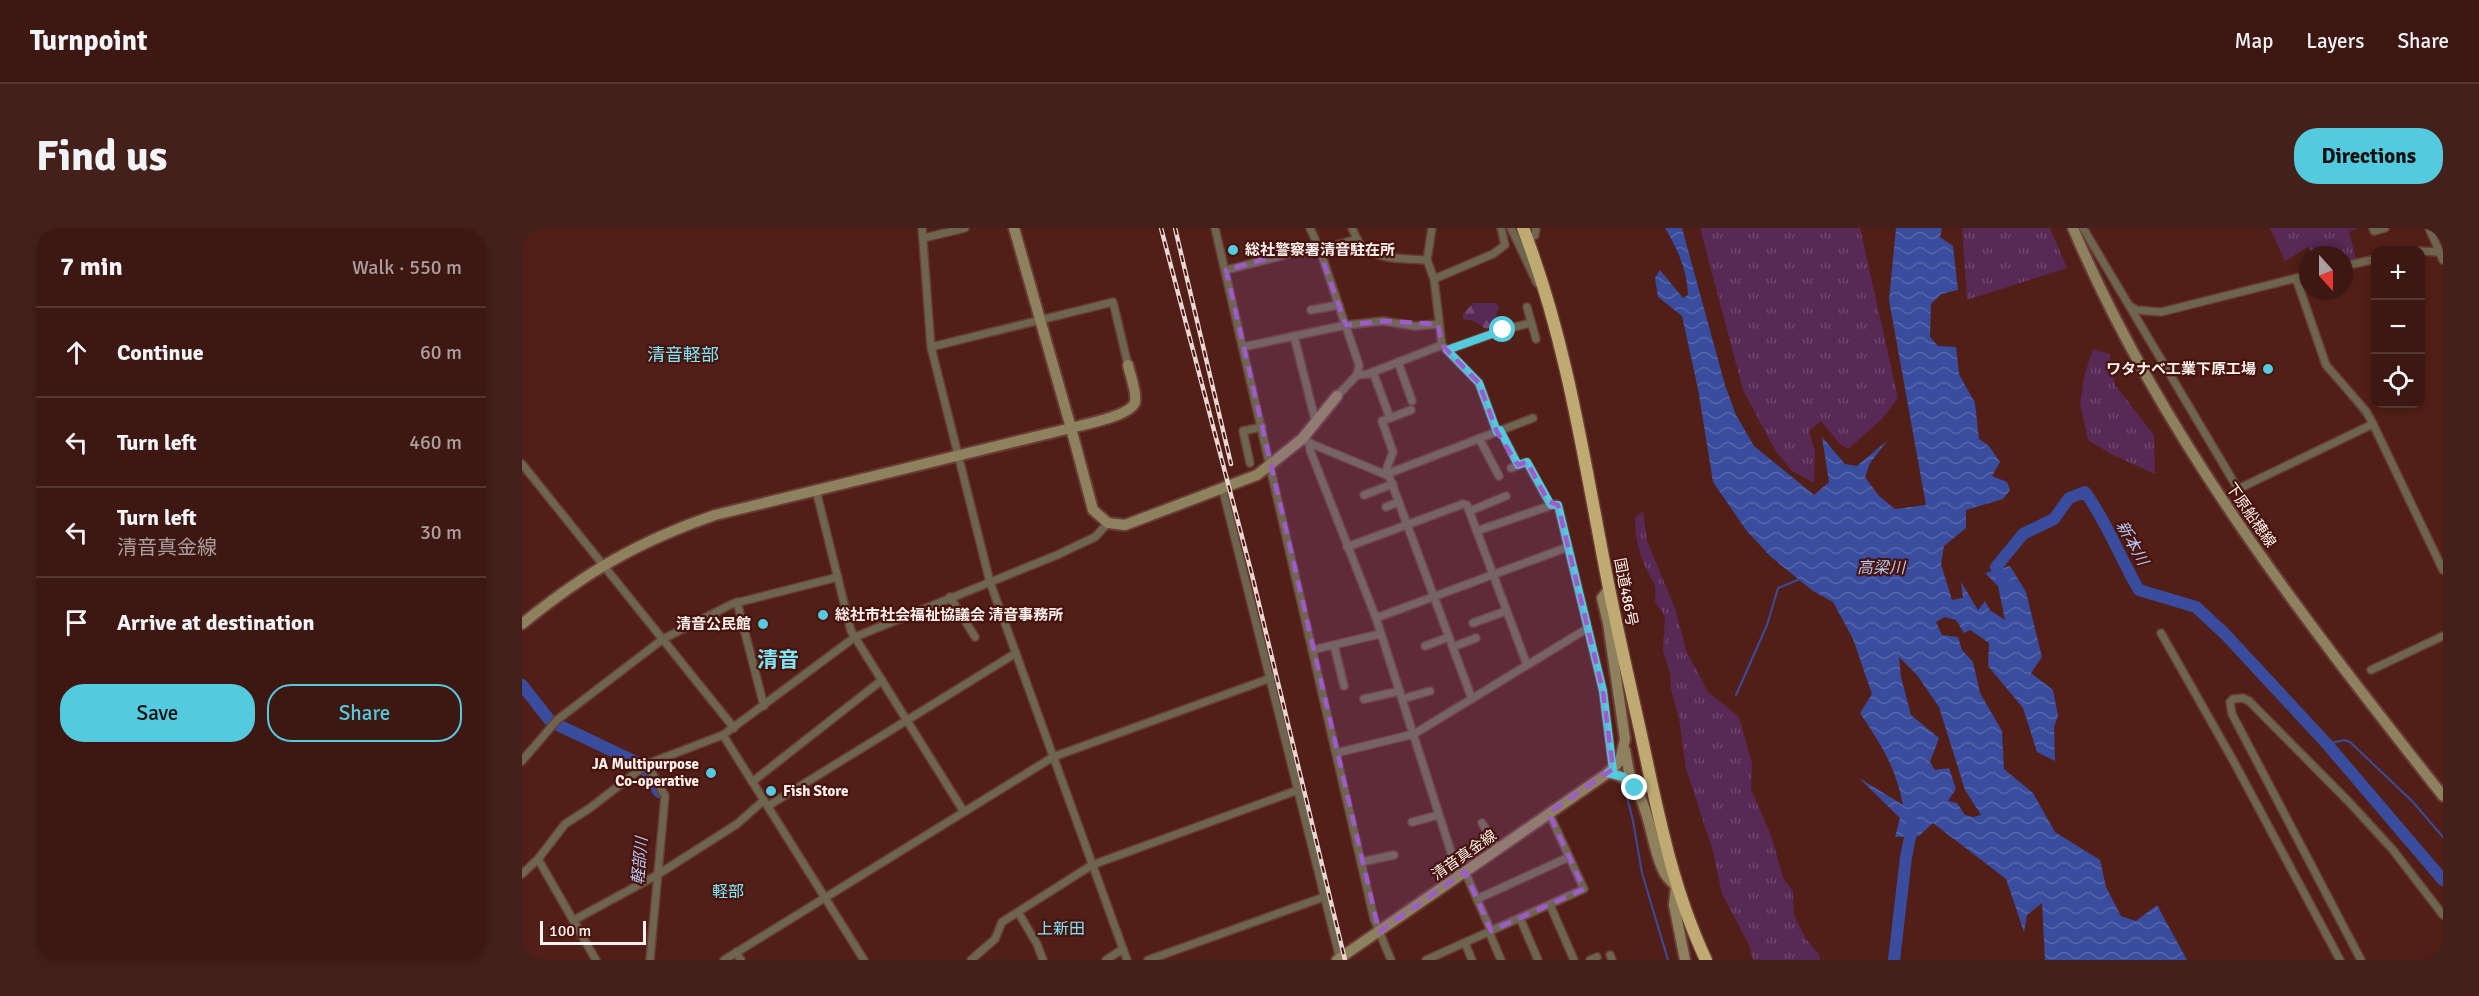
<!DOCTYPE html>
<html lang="en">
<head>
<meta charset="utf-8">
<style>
  body { margin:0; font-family:Signika,"Noto Sans JP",sans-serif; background:#44201a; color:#f1f3f6 }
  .controls { position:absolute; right:18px; top:18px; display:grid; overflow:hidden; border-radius:12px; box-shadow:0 3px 9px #0003 }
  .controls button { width:54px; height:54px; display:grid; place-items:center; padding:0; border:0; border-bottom:2px solid #563631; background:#3d1711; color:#f1f3f6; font:30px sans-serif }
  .compass { position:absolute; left:1777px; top:18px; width:54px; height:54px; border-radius:50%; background:#3d1711; box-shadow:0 3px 9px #0003; rotate:159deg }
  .scale { position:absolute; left:18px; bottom:15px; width:106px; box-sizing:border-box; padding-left:6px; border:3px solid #fef0ed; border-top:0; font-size:16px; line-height:21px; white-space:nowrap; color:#fef0ed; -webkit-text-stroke:4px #46140d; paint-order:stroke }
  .stop { position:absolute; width:18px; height:18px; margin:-14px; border:4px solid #54cade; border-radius:50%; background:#fff }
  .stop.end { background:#54cade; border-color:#fff; box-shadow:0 2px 6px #0008 }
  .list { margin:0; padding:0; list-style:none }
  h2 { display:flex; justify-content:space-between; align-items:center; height:78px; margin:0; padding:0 24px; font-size:26px }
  h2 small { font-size:20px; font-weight:400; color:#ad9f9f }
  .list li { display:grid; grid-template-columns:39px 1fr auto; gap:18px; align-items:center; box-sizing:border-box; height:90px; padding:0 24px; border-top:2px solid #563631 }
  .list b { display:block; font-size:22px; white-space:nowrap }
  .list p { margin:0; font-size:20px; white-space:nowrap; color:#ad9f9f }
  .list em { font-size:20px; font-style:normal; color:#ad9f9f }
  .actions { display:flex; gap:12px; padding:18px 24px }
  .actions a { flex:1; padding:14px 0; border:2px solid #54cade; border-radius:24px; text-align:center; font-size:21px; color:#54cade }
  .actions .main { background:#54cade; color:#111 }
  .icon { flex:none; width:33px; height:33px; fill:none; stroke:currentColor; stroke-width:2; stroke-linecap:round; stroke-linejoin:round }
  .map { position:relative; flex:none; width:1921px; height:732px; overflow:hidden; border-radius:24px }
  header { display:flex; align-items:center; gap:36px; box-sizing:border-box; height:84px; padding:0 30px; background:#3d1711; border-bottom:2px solid #563631 }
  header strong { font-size:28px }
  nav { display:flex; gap:33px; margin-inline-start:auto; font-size:21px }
  .intro { display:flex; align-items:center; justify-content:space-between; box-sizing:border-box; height:144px; padding:0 36px }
  h1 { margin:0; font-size:42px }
  .button { padding:15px 27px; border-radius:24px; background:#54cade; color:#111; font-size:21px; font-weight:700 }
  main { display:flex; gap:36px; padding:0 36px }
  aside { flex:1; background:#3d1711; border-radius:24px; box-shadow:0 3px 9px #0003 }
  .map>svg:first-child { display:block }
  .grass { fill:url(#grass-tufts) }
  .forest { fill:url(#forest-firs) }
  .water { fill:url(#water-waves); fill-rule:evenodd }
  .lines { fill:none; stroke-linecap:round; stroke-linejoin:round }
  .stream { stroke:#394c9d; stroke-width:2 }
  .river { stroke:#394c9d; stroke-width:12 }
  .street-casing { stroke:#693c35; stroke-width:10 }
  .secondary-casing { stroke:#693c35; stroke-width:14 }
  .highway-casing { stroke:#693c35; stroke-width:15 }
  .street { stroke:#6d654e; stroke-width:7 }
  .secondary { stroke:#8e815d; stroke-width:10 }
  .highway { stroke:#bfab72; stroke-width:12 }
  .rail-casing { stroke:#e9d7d3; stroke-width:4.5 }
  .rail { stroke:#46140d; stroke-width:2; stroke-dasharray:7; stroke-linecap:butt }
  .route { stroke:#54cade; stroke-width:8 }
  .marked { fill:#9c5dca; fill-opacity:0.2; stroke:#9c5dca; stroke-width:4.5; stroke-dasharray:12 8; stroke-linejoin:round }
  .poi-dot { fill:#54cade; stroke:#46140d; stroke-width:2 }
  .labels { text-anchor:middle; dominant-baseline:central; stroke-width:4.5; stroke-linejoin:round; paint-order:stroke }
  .poi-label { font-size:15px; font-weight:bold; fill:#fef0ed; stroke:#46140d; text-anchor:start }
  .street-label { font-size:15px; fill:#fef0ed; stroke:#46140d }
  .water-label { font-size:16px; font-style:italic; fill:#b7c6f3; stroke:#46140d }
  .neighbourhood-label { font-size:16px; fill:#7ee6f9; stroke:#46140d }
  .quarter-label { font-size:18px; fill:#7ee6f9; stroke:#46140d }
  .district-label { font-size:21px; font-weight:bold; fill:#7ee6f9; stroke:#46140d }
</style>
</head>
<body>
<header>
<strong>Turnpoint</strong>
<nav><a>Map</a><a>Layers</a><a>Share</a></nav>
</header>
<div class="intro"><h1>Find us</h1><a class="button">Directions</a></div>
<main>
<aside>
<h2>7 min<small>Walk · 550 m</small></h2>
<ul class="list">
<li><svg class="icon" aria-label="ahead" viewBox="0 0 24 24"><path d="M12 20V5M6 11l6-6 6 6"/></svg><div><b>Continue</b></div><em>60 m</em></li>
<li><svg class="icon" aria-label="left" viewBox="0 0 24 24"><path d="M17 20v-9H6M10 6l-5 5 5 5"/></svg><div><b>Turn left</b></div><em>460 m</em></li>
<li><svg class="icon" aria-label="left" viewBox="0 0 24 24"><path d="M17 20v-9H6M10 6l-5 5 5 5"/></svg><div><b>Turn left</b><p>清音真金線</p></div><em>30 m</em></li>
<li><svg class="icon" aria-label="arrive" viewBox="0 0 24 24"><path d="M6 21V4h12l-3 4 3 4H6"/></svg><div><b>Arrive at destination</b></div></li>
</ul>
<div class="actions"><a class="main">Save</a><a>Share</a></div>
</aside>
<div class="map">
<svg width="1921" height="732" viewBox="0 0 1921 732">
  <defs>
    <pattern id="grass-tufts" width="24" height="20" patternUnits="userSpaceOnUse" patternTransform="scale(1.5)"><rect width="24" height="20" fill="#582954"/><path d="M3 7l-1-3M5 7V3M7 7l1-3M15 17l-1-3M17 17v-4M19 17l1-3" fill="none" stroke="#71486d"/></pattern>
    <pattern id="forest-firs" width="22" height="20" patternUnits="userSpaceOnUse" patternTransform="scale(1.5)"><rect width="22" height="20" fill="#582954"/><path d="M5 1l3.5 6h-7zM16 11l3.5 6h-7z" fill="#71486d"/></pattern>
    <pattern id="water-waves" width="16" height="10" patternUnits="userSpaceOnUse" patternTransform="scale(1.5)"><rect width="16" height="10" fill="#394c9d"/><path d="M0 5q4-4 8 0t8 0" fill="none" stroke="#5766ab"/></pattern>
  </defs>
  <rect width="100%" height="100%" fill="#511f17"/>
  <g class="grass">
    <polygon points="1178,0 1338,0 1376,170 1360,191 1326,221 1318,216 1299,193 1287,203 1293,224 1292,255 1270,243 1253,222 1221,162"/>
    <polygon points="1440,0 1528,0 1545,40 1445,72"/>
    <polygon points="1748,0 1836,0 1827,4 1834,31 1822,36 1822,27 1791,27 1786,19 1763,33"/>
    <polygon points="1571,121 1587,126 1593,157 1632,207 1633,246 1589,226 1566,212 1558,176 1562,149"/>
    <path d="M1121,283L1125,313L1154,383L1164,422L1186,464L1217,489L1230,535L1229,561L1250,610L1261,650L1271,663L1272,687L1284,711L1297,726L1298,732H1231L1227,717L1200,666L1191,623L1164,541L1157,491L1149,461L1148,444L1141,424L1143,388L1133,374C1135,351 1131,357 1123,338C1116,322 1113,307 1113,290Z"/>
  </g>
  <polygon class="forest" points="951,75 973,75 977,79 972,93 972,98 964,101 951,93 941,91 941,86"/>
  <path class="water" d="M1143,0H1160L1203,157L1214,187L1232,218L1292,267L1307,254L1300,209L1323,236L1335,238L1366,212L1348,235L1343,249L1357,268L1373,281L1404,277L1367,72L1374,0H1420L1418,9L1431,18L1436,62L1419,66L1409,76L1408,109L1416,118L1434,119L1437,146L1453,175L1457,211L1467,218L1478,234L1470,248L1485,254L1488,262L1481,271L1444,282V300L1422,318L1419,336L1430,372L1441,370L1439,354L1456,382L1463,373L1468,382L1483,392L1476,358L1463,345L1488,338L1504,364L1520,429L1509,445L1531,462L1536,488L1532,499L1533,533L1515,524L1501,480L1466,438L1467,415L1448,402L1442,405L1434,392L1423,389L1414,394L1420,407L1436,409L1440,422L1451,434L1458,465L1480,503L1482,541L1511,565L1533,604L1578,632L1584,659L1599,688L1614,693L1635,677L1665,732H1523L1520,675L1505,687L1502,704L1484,651L1411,595L1397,608L1373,609L1378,590L1337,550L1381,577C1373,538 1360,518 1338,485L1350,466L1331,411L1311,374L1291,363L1249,329L1224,302L1191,254L1176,161L1160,88L1136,69L1133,50L1138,42L1161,70L1166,67C1165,42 1156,22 1143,0ZM1377,429L1395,447L1417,479L1443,562L1459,587L1451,589L1443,587L1435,575L1426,573L1434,561L1427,540L1413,542L1408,534L1417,510L1389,487L1379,449Z"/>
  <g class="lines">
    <g class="stream">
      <polyline points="1772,56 1775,63"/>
      <polyline points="1794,119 1799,134"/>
      <polyline points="1821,162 1844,190"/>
      <polyline points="1214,467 1245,397 1256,360 1278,351"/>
      <polyline points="1805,516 1822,512 1828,514 1891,574 1921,609"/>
      <polyline points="1103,561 1111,593 1120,645 1146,732"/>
    </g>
    <g class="river">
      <path d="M1482,354L1474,339L1501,306L1532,291L1547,270L1563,264C1585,294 1598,330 1617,362L1674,379L1703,406L1805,516L1921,652"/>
      <polyline points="0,457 29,494"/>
      <polyline points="36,497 120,537"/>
      <polyline points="124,542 137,564"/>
      <polyline points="1372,732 1384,629 1391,595"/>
    </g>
    <g class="street-casing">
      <g id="street">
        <polyline points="400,0 409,119 468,354 605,732"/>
        <polyline points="693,0 852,691 869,732"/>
        <polyline points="788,0 798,22 837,137 835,147 815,168"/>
        <path d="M830,0C833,6 835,13 839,17C854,33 886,30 905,32L912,51"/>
        <polyline points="989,0 1015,55"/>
        <polyline points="1561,0 1716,261 1851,196"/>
        <polyline points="1851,0 1852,3 1863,0"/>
        <polyline points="1907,0 1921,32"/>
        <polyline points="402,10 443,0"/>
        <polyline points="1005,12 1013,7 1014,0"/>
        <polyline points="798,22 835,11"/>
        <polyline points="1898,23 1917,24"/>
        <polyline points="905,32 910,0"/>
        <polyline points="1822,38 1854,31"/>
        <polyline points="704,42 759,28 795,16"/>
        <polyline points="1774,50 1804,137 1844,183 1851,196 1921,342"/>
        <polyline points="1608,78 1615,82 1639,84 1786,47"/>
        <polyline points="1005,79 1014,111"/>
        <polyline points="789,82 817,77"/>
        <polyline points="772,108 794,195"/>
        <polyline points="920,117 957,155 975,204"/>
        <polyline points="409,119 591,74 606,137"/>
        <polyline points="721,119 824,97 861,93 893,98 916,96"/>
        <polyline points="925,122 984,101 1009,95"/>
        <polyline points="876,134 890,173"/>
        <polyline points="851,144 868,190"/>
        <polyline points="835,147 846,146 920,117 912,51 971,26 983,17 979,0"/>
        <polyline points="978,202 996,237"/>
        <polyline points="957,210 977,248"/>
        <polyline points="785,214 867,248 950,471"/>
        <polyline points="788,215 788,222 854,390 937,649"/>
        <polyline points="728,235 721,203 740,199"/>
        <polyline points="0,236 212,500"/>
        <polyline points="989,240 1005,234 1028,277"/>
        <polyline points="863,245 871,224 860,193 889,182"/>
        <polyline points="865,246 1011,190"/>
        <polyline points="700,259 818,731"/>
        <polyline points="294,262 329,403 442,584"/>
        <polyline points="842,267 871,256"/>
        <polyline points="864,279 877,274"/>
        <polyline points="948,283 984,268"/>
        <polyline points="955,303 1033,276 1036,277 1081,463 1091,541"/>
        <polyline points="825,319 941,276 945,277 1005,437"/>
        <polyline points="428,369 453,409"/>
        <polyline points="215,374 242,478"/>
        <polyline points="854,390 1046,319"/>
        <polyline points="951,395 984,383"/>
        <polyline points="1639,405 1712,534 1818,732"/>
        <polyline points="812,417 822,458"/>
        <polyline points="903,418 927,409"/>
        <polyline points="931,419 954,410"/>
        <polyline points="790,422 858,406"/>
        <polyline points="1849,442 1921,408"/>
        <polyline points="842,471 878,463"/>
        <polyline points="880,471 908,463"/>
        <polyline points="201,507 342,732"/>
        <polyline points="814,525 892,506 1066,400"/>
        <polyline points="0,533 35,492 141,411 210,376 316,349"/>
        <polyline points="125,536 143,568 128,732"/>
        <polyline points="230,554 360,452"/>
        <polyline points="246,578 494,425"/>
        <polyline points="890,594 917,587"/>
        <polyline points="960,595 976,621"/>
        <polyline points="16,631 74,732"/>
        <polyline points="839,634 872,627"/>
        <polyline points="943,644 969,703"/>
        <polyline points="0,646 16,631 43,596 68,580 125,536 201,507 333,409 535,327 573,309 586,295"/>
        <polyline points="955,671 1047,629"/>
        <polyline points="1028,677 1052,732"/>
        <polyline points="496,684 515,716 521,732"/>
        <polyline points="998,690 1016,732"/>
        <polyline points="52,692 135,647 215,596 242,572"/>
        <polyline points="967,704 979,732"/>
        <polyline points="943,715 950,732"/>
        <polyline points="214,724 219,732"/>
        <polyline points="1088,727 1090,732"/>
        <polyline points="202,732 531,529 749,450"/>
        <polyline points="449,732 473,711 480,694 570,637 776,562"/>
        <polyline points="584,732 601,721"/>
        <polyline points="626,732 802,669"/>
        <polyline points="904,732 1062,661 1027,585"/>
        <polyline points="1068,732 1075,729"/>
        <polyline points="1839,732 1710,486 1708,474 1711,471 1721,470 1727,473 1827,574 1871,622 1921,687"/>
      </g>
    </g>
    <g class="secondary-casing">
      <g id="secondary">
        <path d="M492,0L549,200C563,196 609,188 613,174C615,164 608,147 606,137"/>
        <path d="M1551,0C1640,210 1781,390 1921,568"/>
        <path d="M0,396C64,344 115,314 193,287L549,200L571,282L586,295L603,297L735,247L780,211L815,168"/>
        <polyline points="1103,522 1109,555"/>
        <path d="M1086,545C1130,549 1125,614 1142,644C1145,650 1150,654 1154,659L1152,677L1163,732"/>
        <polyline points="815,732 1086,545 1098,533 1103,511 1086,395 1080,370 1087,361"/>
      </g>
    </g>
    <g class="highway-casing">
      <path id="highway" d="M1001,0C1046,116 1063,239 1087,360C1097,411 1109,461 1120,511C1136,586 1151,662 1184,732"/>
    </g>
    <use href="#street" class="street"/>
    <use href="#secondary" class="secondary"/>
    <use href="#highway" class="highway"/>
    <g class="rail-casing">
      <g id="rail">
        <polyline points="639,0 730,347 823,732"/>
        <polyline points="653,0 709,236"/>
      </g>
    </g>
    <use href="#rail" class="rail"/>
  </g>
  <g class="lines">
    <polyline class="route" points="981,102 925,122 957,155 975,204 978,202 996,237 1005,234 1029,277 1036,277 1081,463 1091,542 1086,545 1102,549 1113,560"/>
  </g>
  <path class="marked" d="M795,16L824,97L861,93L916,96L920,117L957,155L975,204L996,237L1005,234L1026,273L1036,277L1081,463L1091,541L1027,585L1062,661L969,703L943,644L857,704L704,42Z"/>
  <g class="poi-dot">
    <circle cx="711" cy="22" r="6"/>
    <circle cx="1746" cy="141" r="6"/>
    <circle cx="301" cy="387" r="6"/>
    <circle cx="241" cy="396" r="6"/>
    <circle cx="189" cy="545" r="6"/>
    <circle cx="249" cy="563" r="6"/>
  </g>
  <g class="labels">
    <g class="poi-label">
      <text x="723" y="22">総社警察署清音駐在所</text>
      <text x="1734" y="141" text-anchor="end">ワタナベ工業下原工場</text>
      <text x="313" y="387">総社市社会福祉協議会 清音事務所</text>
      <text x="229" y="396" text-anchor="end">清音公民館</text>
      <text x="177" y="536" text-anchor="end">JA Multipurpose<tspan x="177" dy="17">Co-operative</tspan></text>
      <text x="261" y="563">Fish Store</text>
    </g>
    <g class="street-label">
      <text transform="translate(1729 287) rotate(55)">下原船穂線</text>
      <text transform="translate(1104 364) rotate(79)">国道486号</text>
      <text transform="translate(942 627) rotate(-35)">清音真金線</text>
    </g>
    <g class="water-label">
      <text transform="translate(1610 315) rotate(61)">新本川</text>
      <text x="1359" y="340">高梁川</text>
      <text transform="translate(118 633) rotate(-85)">軽部川</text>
    </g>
    <g class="neighbourhood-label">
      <text x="206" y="664">軽部</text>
      <text x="539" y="701">上新田</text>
    </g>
    <g class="quarter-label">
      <text x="161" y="127">清音軽部</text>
    </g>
    <g class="district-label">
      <text x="256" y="432">清音</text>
    </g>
  </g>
</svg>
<div class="controls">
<button>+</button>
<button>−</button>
<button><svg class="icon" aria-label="locate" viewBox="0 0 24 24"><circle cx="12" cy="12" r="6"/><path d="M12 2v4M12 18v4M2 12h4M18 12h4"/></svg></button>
</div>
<svg class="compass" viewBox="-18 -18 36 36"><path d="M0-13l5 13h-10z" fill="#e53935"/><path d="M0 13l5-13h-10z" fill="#ad9f9f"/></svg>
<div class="scale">100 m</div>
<div class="stop" style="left:981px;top:102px"></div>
<div class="stop end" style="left:1113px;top:560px"></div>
</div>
</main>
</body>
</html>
